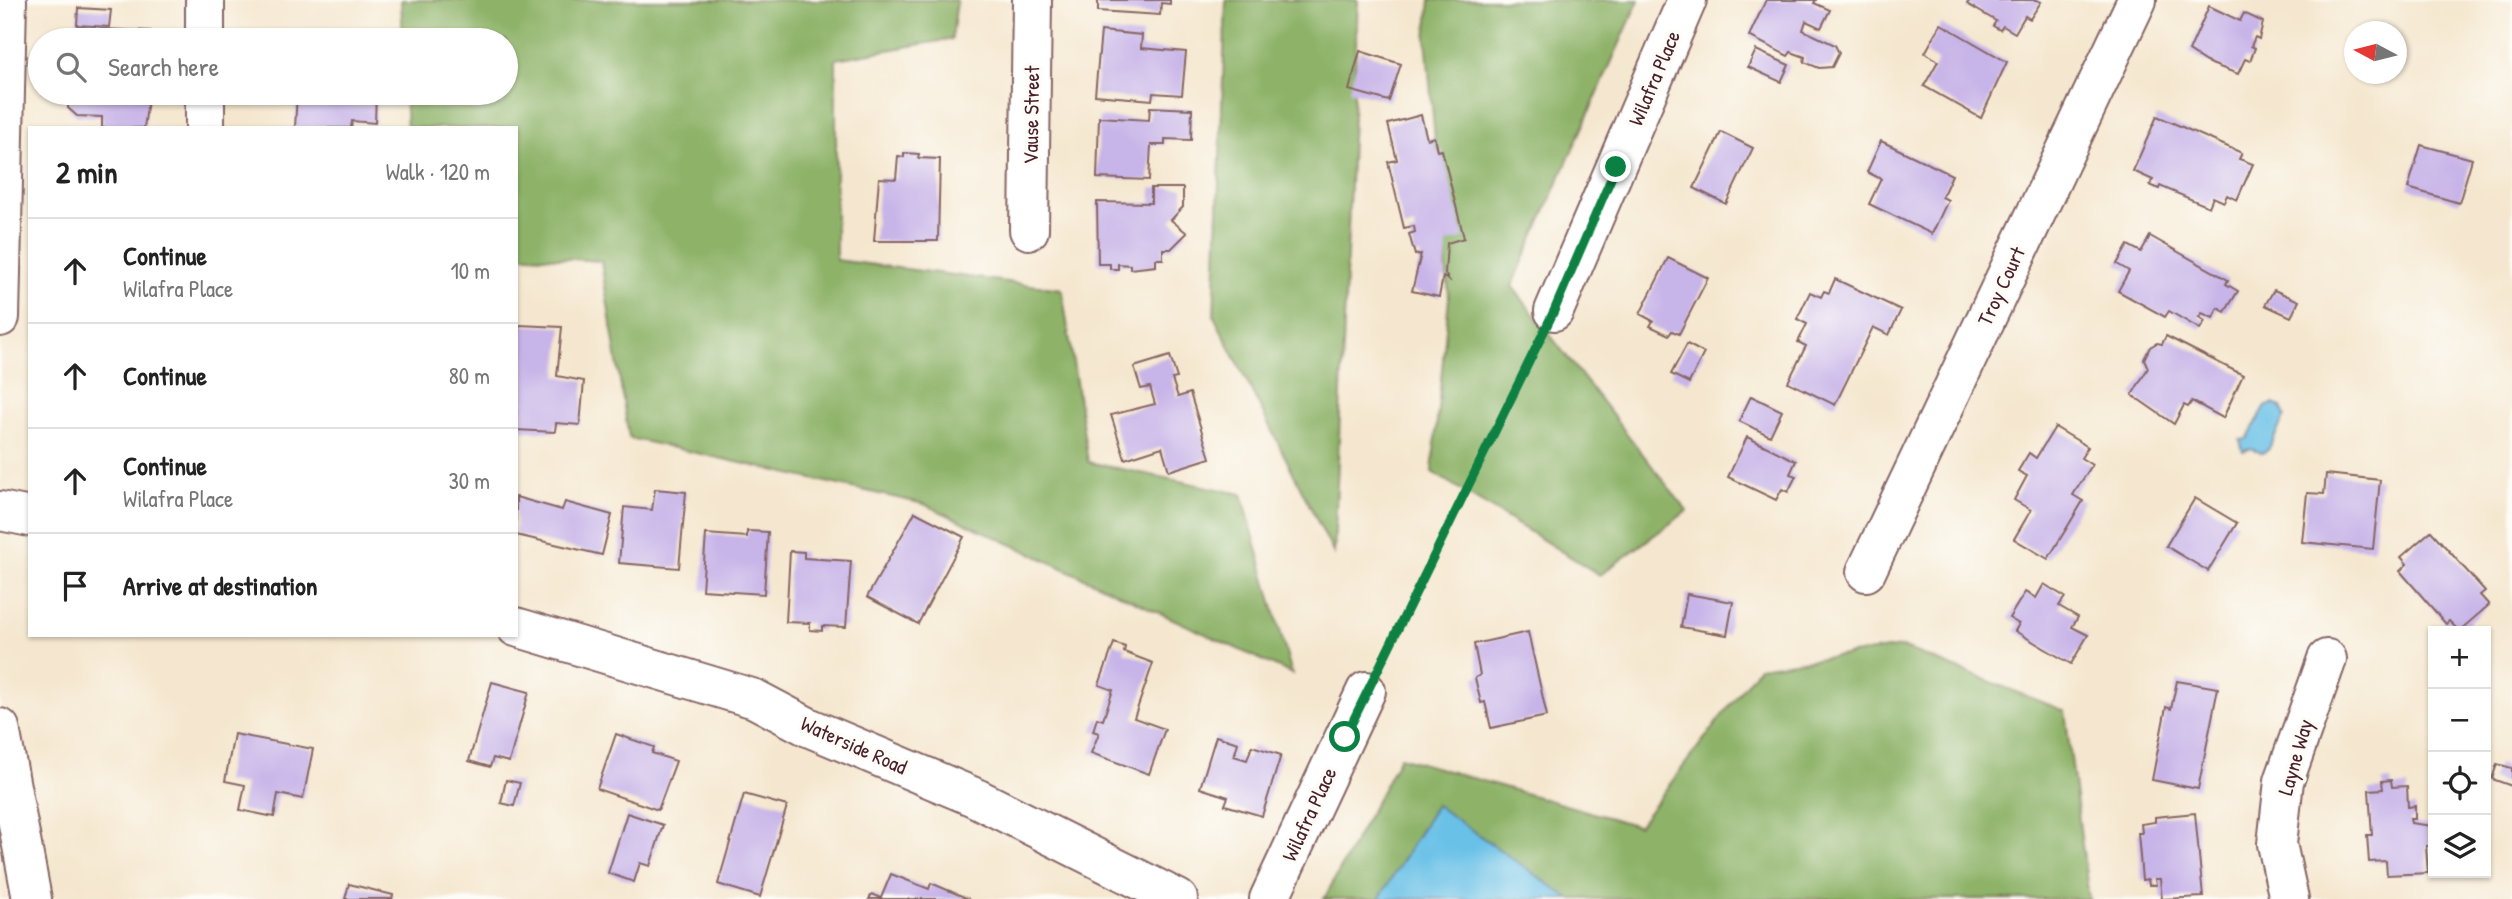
<!DOCTYPE html>
<html lang="en">
<head>
<meta charset="utf-8">
<style>
  body { margin:0; font-family:"Patrick Hand",sans-serif; background:#f6f6f6; color:#222 }
  .controls { position:absolute; right:21px; bottom:21px; display:grid; overflow:hidden; border-radius:0px; box-shadow:0 2px 5px #0004 }
  .controls button { width:63px; height:63px; display:grid; place-items:center; padding:0; border:0; border-bottom:2px solid #e0e0e0; background:#fff; color:#222; font:35px sans-serif }
  .compass { position:absolute; left:2344px; top:21px; width:63px; height:63px; border-radius:50%; background:#fff; box-shadow:0 2px 5px #0004; rotate:277deg }
  .stop { position:absolute; width:21px; height:21px; margin:-16px; border:5px solid #0b8043; border-radius:50%; background:#fff }
  .stop.end { background:#0b8043; border-color:#fff; box-shadow:0 2px 7px #0008 }
  .list { margin:0; padding:0; list-style:none }
  h2 { display:flex; justify-content:space-between; align-items:center; height:91px; margin:0; padding:0 28px; font-size:30px }
  h2 small { font-size:23px; font-weight:400; color:#767676 }
  .list li { display:grid; grid-template-columns:46px 1fr auto; gap:21px; align-items:center; box-sizing:border-box; height:105px; padding:0 28px; border-top:2px solid #e0e0e0 }
  .list b { display:block; font-size:26px; white-space:nowrap }
  .list p { margin:0; font-size:23px; white-space:nowrap; color:#767676 }
  .list em { font-size:23px; font-style:normal; color:#767676 }
  .icon { flex:none; width:38px; height:38px; fill:none; stroke:currentColor; stroke-width:2; stroke-linecap:round; stroke-linejoin:round }
  .map { position:relative; flex:none; width:2512px; height:899px; overflow:hidden }
  .search { position:absolute; background:#fff; box-shadow:0 2px 5px #0004; left:28px; top:28px; width:490px; height:77px; display:flex; align-items:center; gap:18px; box-sizing:border-box; padding:0 24px; border-radius:38px; color:#767676; font-size:26px }
  .panel { position:absolute; background:#fff; box-shadow:0 2px 5px #0004; left:28px; top:126px; width:490px; height:511px; border-radius:0px }
  .map>svg:first-child { display:block }
  .forest { fill:#8db268; stroke:#6c684a; stroke-width:2 }
  .water { fill:#69c1e7; stroke:#5a7089; stroke-width:2 }
  .building { fill:#c7b4e8 }
  .lines { fill:none; stroke-linecap:round; stroke-linejoin:round }
  .street-casing { stroke:#866564; stroke-width:42 }
  .secondary-casing { stroke:#866564; stroke-width:42 }
  .path { stroke:#866564; stroke-width:4.5; stroke-dasharray:2 5; stroke-linecap:butt }
  .street { stroke:#fff; stroke-width:38 }
  .secondary { stroke:#fff; stroke-width:38 }
  .route { stroke:#0b8043; stroke-width:9 }
  .labels { text-anchor:middle; dominant-baseline:central; stroke-width:7; stroke-linejoin:round; paint-order:stroke }
  .street-label { font-size:21px; fill:#4a1f2b; stroke:#fdfcf7 }
</style>
</head>
<body>
<div class="map">
<svg width="2512" height="899" viewBox="0 0 2512 899">
  <rect width="100%" height="100%" fill="#fdfcf7"/>
  <filter id="ink" filterUnits="userSpaceOnUse"><feTurbulence type="fractalNoise" baseFrequency=".0143" numOctaves="2"/><feDisplacementMap in="SourceGraphic" scale="14" xChannelSelector="R" yChannelSelector="G"/><feConvolveMatrix kernelMatrix="1 2 1 2 8 2 1 2 1" color-interpolation-filters="sRGB"/></filter>
  <filter id="wash" filterUnits="userSpaceOnUse"><feTurbulence type="fractalNoise" baseFrequency=".00686" numOctaves="4" result="noise"/><feDisplacementMap in="SourceGraphic" scale="28" xChannelSelector="R" yChannelSelector="G"/><feGaussianBlur stdDeviation="1.57" result="paint"/><feColorMatrix in="noise" values="0 0 0 0 0 0 0 0 0 0 0 0 0 0 0 0 0 1.4 0 .05"/><feComposite in="paint" operator="in"/></filter>
  <g filter="url(#wash)">
    <rect width="100%" height="100%" fill="#f5e7cf"/>
    <g class="forest">
      <polygon points="401,0 957,0 952,39 836,59 836,260 1062,289 1088,462 1242,494 1292,674 924,504 629,438 601,261 516,255 516,128 407,128 405,93 506,93 506,40 403,40"/>
      <polygon points="1226,0 1358,0 1334,554 1214,316"/>
      <polygon points="1430,0 1639,0 1512,286 1687,511 1600,575 1432,472 1449,298 1426,38"/>
      <polygon points="1902,647 2065,711 2089,899 1324,899 1400,757 1638,826 1759,667"/>
    </g>
    <g class="water">
      <polygon points="2273,404 2281,407 2285,416 2268,450 2262,453 2251,449 2243,451 2240,440 2247,439 2265,407"/>
      <polygon points="1436,805 1570,899 1379,899"/>
    </g>
    <g id="blocks">
      <g class="building">
        <polygon points="1098,0 1170,0 1170,4 1161,3 1160,15 1098,11"/>
        <polygon points="1766,0 1816,0 1814,3 1830,10 1821,28 1806,21 1803,30 1835,45 1839,53 1832,67 1819,68 1804,62 1805,57 1791,52 1788,56 1749,36"/>
        <polygon points="1970,0 2037,0 2041,2 2030,19 2025,16 2015,33 2003,26 2000,30 1993,26 1996,21 1967,4"/>
        <polygon points="2209,6 2240,21 2244,13 2263,22 2259,39 2255,37 2251,46 2255,48 2250,61 2245,59 2238,74 2206,62 2189,51"/>
        <polygon points="78,8 111,10 109,27 77,25"/>
        <polygon points="1941,24 2007,62 1981,118 1924,86 1938,61 1925,53"/>
        <polygon points="99,29 151,31 151,40 98,40"/>
        <polygon points="1101,31 1142,35 1141,48 1186,52 1182,95 1153,93 1152,100 1095,95"/>
        <polygon points="1756,50 1789,65 1781,82 1748,67"/>
        <polygon points="1360,51 1401,64 1389,101 1349,90"/>
        <polygon points="69,93 149,93 144,128 102,128 102,117 77,116 68,108"/>
        <polygon points="297,93 376,93 375,123 352,121 351,128 295,128"/>
        <polygon points="1150,107 1192,109 1191,140 1165,139 1165,145 1151,145 1149,180 1097,178 1099,117 1149,120"/>
        <polygon points="1421,115 1427,139 1434,137 1437,151 1442,150 1464,238 1447,243 1445,274 1449,280 1443,277 1439,297 1412,291 1421,254 1415,255 1409,234 1415,232 1414,226 1404,228 1388,162 1397,160 1388,124"/>
        <polygon points="2157,116 2242,153 2239,159 2253,164 2237,200 2227,195 2224,202 2213,197 2209,207 2160,186 2159,189 2150,185 2153,180 2133,171"/>
        <polygon points="1721,132 1753,148 1726,204 1694,188"/>
        <polygon points="1881,141 1952,175 1942,197 1948,200 1932,234 1869,204 1881,179 1867,172"/>
        <polygon points="2421,145 2472,159 2459,203 2408,188"/>
        <polygon points="904,153 919,154 918,158 940,159 938,241 874,241 879,178 896,179 898,156 904,157"/>
        <polygon points="1151,188 1183,188 1183,207 1171,220 1187,233 1171,249 1163,249 1163,259 1156,259 1156,266 1130,269 1130,265 1118,264 1118,269 1110,269 1110,264 1098,264 1097,202 1151,203"/>
        <polygon points="2150,236 2228,280 2226,284 2238,291 2225,312 2218,308 2213,318 2202,313 2199,317 2205,321 2200,329 2169,311 2165,317 2118,291 2129,271 2117,264 2128,245 2141,252"/>
        <polygon points="1668,258 1708,278 1679,334 1672,331 1669,335 1650,326 1653,321 1640,314"/>
        <polygon points="1835,279 1901,310 1889,335 1873,327 1835,405 1788,382 1806,346 1798,342 1807,324 1797,319 1810,292 1821,297 1824,291 1829,293"/>
        <polygon points="2274,290 2299,301 2291,317 2265,305"/>
        <polygon points="519,325 562,327 557,376 584,381 580,425 556,423 555,432 516,430"/>
        <polygon points="2166,336 2243,375 2223,418 2192,401 2188,407 2184,405 2174,424 2132,395 2148,368 2144,359 2150,347 2157,343 2162,344"/>
        <polygon points="1687,344 1704,353 1689,383 1671,374"/>
        <polygon points="1170,356 1177,378 1172,379 1178,397 1190,393 1210,458 1169,471 1162,447 1125,459 1111,415 1155,404 1150,387 1141,389 1134,367"/>
        <polygon points="1751,396 1782,411 1770,436 1739,421"/>
        <polygon points="2055,427 2088,447 2081,458 2092,465 2073,495 2083,501 2048,559 2014,539 2031,510 2014,500 2027,476 2018,471 2029,453 2036,458"/>
        <polygon points="1747,437 1796,461 1790,474 1796,476 1788,492 1782,489 1776,500 1728,477"/>
        <polygon points="2326,474 2380,480 2373,549 2302,542 2307,493 2324,494"/>
        <polygon points="655,489 686,492 679,568 619,563 624,507 652,510"/>
        <polygon points="516,497 562,510 565,502 612,515 602,555 516,535"/>
        <polygon points="2195,498 2237,523 2208,571 2166,546"/>
        <polygon points="915,512 964,537 918,624 867,597"/>
        <polygon points="747,531 768,532 764,594 702,590 706,534 747,537"/>
        <polygon points="2431,531 2485,591 2480,595 2489,605 2459,631 2449,621 2446,624 2400,571 2407,564 2401,557"/>
        <polygon points="790,551 804,552 804,558 851,561 846,627 822,626 822,631 810,630 810,623 786,622"/>
        <polygon points="2044,584 2065,597 2059,606 2078,617 2072,627 2088,635 2071,664 2015,631 2019,624 2009,618 2025,592 2036,598"/>
        <polygon points="1687,594 1733,602 1727,635 1681,627"/>
        <polygon points="1528,632 1547,716 1491,728 1485,702 1481,703 1475,678 1480,675 1474,644"/>
        <polygon points="1114,643 1125,647 1124,652 1153,663 1134,718 1165,729 1149,774 1091,753 1099,733 1093,731 1097,718 1103,720 1113,690 1099,685"/>
        <polygon points="2177,681 2218,688 2198,789 2152,780 2166,707 2171,709"/>
        <polygon points="492,682 529,692 509,762 493,758 490,767 469,761"/>
        <polygon points="234,734 313,749 303,799 278,794 274,817 240,810 245,785 225,781"/>
        <polygon points="616,734 654,747 652,753 676,761 658,810 597,789"/>
        <polygon points="1216,736 1238,743 1234,756 1247,760 1252,746 1281,755 1262,816 1225,805 1228,797 1200,788"/>
        <polygon points="2497,764 2512,768 2512,786 2492,779"/>
        <polygon points="506,780 520,783 514,806 501,803"/>
        <polygon points="2391,780 2392,787 2407,786 2408,807 2415,806 2415,819 2410,819 2411,823 2433,826 2433,846 2426,846 2428,873 2387,875 2386,861 2369,862 2367,835 2372,835 2369,790 2383,789 2382,781"/>
        <polygon points="744,794 787,806 760,897 718,884"/>
        <polygon points="627,813 663,825 650,866 640,863 634,882 608,873"/>
        <polygon points="2195,813 2203,897 2162,899 2160,879 2155,879 2156,885 2149,885 2148,879 2142,880 2138,833 2142,833 2141,824 2155,822 2155,817"/>
        <polygon points="891,874 929,889 931,883 969,899 869,899 872,894 881,898"/>
        <polygon points="349,884 393,895 392,899 345,899"/>
      </g>
    </g>
  </g>
  <g filter="url(#ink)">
    <use href="#blocks" fill-opacity="0" stroke="#866564" stroke-width="2"/>
    <g class="lines">
      <g class="street-casing">
        <g id="street">
          <polyline points="205,40 205,0"/>
          <polyline points="205,128 205,93"/>
          <polyline points="1029,230 1032,0"/>
          <polyline points="1554,311 1687,0"/>
          <polyline points="0,317 7,0"/>
          <polyline points="1866,572 2137,0"/>
          <polyline points="0,728 32,899"/>
          <polyline points="1269,899 1366,691"/>
          <polyline points="2289,899 2277,844 2284,781 2327,659"/>
        </g>
      </g>
      <g class="secondary-casing">
        <g id="secondary">
          <polyline points="0,511 30,517"/>
          <polyline points="516,627 755,699 808,727 974,797 1178,899"/>
        </g>
      </g>
      <polyline class="path" points="1382,658 1538,343"/>
      <use href="#street" class="street"/>
      <use href="#secondary" class="secondary"/>
    </g>
  </g>
  <g class="lines" filter="url(#ink)">
    <polyline class="route" points="1345,737 1554,311 1616,167"/>
  </g>
  <g class="labels">
    <g class="street-label">
      <text transform="translate(1654 78) rotate(-67)">Wilafra Place</text>
      <text transform="translate(1031 115) rotate(-89)">Vause Street</text>
      <text transform="translate(2001 286) rotate(-65)">Troy Court</text>
      <text transform="translate(854 745) rotate(24)">Waterside Road</text>
      <text transform="translate(2295 757) rotate(-74)">Layne Way</text>
      <text transform="translate(1309 814) rotate(-65)">Wilafra Place</text>
    </g>
  </g>
</svg>
<div class="controls">
<button>+</button>
<button>−</button>
<button><svg class="icon" aria-label="locate" viewBox="0 0 24 24"><circle cx="12" cy="12" r="6"/><path d="M12 2v4M12 18v4M2 12h4M18 12h4"/></svg></button>
<button><svg class="icon" aria-label="layers" viewBox="0 0 24 24"><path d="M12 4l9 5-9 5-9-5zM3 14l9 5 9-5"/></svg></button>
</div>
<svg class="compass" viewBox="-18 -18 36 36"><path d="M0-13l5 13h-10z" fill="#e53935"/><path d="M0 13l5-13h-10z" fill="#767676"/></svg>
<div class="stop" style="left:1345px;top:737px"></div>
<div class="stop end" style="left:1616px;top:167px"></div>
<div class="search"><svg class="icon" aria-label="search" viewBox="0 0 24 24"><circle cx="10" cy="10" r="6"/><path d="M15 15l6 6"/></svg>Search here</div>
<section class="panel">
<h2>2 min<small>Walk · 120 m</small></h2>
<ul class="list">
<li><svg class="icon" aria-label="ahead" viewBox="0 0 24 24"><path d="M12 20V5M6 11l6-6 6 6"/></svg><div><b>Continue</b><p>Wilafra Place</p></div><em>10 m</em></li>
<li><svg class="icon" aria-label="ahead" viewBox="0 0 24 24"><path d="M12 20V5M6 11l6-6 6 6"/></svg><div><b>Continue</b></div><em>80 m</em></li>
<li><svg class="icon" aria-label="ahead" viewBox="0 0 24 24"><path d="M12 20V5M6 11l6-6 6 6"/></svg><div><b>Continue</b><p>Wilafra Place</p></div><em>30 m</em></li>
<li><svg class="icon" aria-label="arrive" viewBox="0 0 24 24"><path d="M6 21V4h12l-3 4 3 4H6"/></svg><div><b>Arrive at destination</b></div></li>
</ul>
</section>
</div>
</body>
</html>
